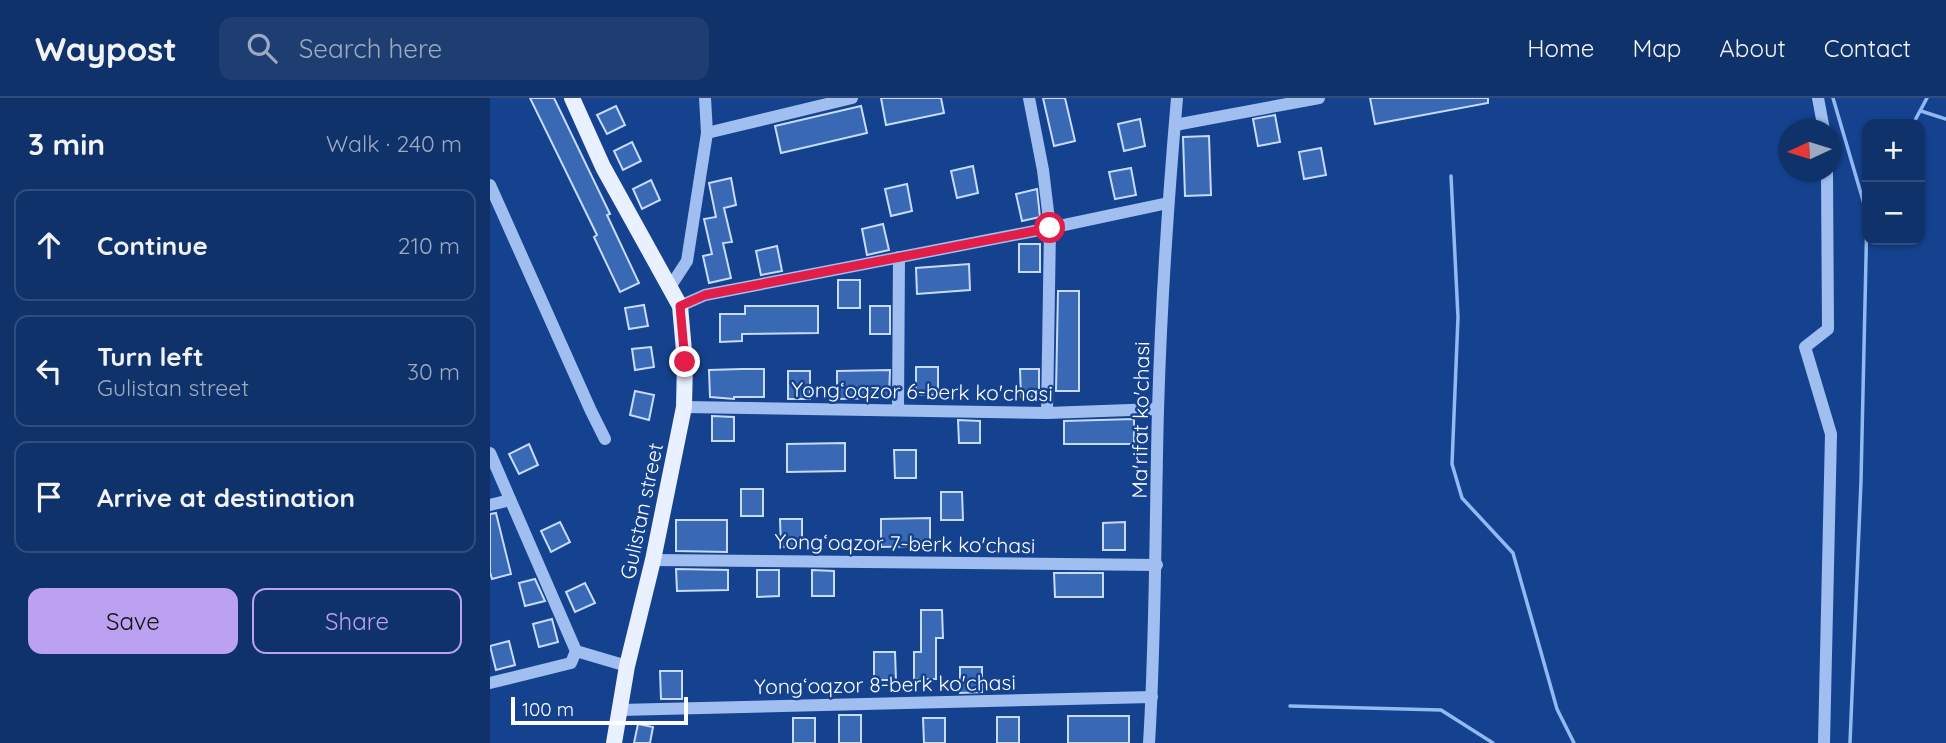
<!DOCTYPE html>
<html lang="en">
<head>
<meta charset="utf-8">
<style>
  body { margin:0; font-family:Quicksand,sans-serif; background:#1e3e72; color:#f1f3f6 }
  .controls { position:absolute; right:21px; top:21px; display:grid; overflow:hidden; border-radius:14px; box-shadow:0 2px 5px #0004 }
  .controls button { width:63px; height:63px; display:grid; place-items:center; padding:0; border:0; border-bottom:2px solid #304d7e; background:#10326a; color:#f1f3f6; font:35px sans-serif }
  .compass { position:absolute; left:1288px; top:21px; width:63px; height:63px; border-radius:50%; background:#10326a; box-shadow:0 2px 5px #0004; rotate:266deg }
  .scale { position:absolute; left:21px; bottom:18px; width:177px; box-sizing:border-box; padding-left:7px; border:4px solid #fff; border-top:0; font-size:19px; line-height:24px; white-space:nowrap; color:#fff; -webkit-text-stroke:5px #15428e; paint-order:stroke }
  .stop { position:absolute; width:21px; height:21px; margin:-16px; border:5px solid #e11d48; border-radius:50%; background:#fff }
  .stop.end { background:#e11d48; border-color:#fff; box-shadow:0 2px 7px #0008 }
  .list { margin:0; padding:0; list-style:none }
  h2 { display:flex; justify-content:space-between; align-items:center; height:91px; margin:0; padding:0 28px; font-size:30px }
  h2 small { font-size:23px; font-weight:400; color:#9caac1 }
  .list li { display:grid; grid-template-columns:46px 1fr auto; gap:21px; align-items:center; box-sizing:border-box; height:112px; margin:0 14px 14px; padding:0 14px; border:2px solid #304d7e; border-radius:14px }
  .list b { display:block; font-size:26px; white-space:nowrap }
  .list p { margin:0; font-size:23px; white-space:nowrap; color:#9caac1 }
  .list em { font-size:23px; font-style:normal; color:#9caac1 }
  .actions { display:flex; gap:14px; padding:21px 28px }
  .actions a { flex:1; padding:16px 0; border:2px solid #bca0f2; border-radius:14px; text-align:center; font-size:24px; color:#bca0f2 }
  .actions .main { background:#bca0f2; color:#111 }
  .icon { flex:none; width:38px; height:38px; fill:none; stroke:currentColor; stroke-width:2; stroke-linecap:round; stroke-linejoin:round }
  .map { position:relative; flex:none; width:1456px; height:645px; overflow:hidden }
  header { display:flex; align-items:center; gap:42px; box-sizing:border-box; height:98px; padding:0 35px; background:#10326a; border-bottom:2px solid #304d7e }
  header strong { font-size:33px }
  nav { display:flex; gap:38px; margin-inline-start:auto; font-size:24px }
  .search { width:490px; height:63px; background:#1e3e72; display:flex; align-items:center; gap:18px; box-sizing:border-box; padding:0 24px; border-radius:14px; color:#9caac1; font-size:26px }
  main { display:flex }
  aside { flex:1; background:#10326a }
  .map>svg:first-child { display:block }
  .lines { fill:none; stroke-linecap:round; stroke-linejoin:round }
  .stream { stroke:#92b9f3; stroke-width:3.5 }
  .building { fill:#3968b5; stroke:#c7dbfc; stroke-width:2 }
  .minor { stroke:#a0bff0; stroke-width:12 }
  .major { stroke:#e9f0ff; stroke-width:16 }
  .route { stroke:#e11d48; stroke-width:9 }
  .labels { text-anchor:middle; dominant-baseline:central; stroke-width:5; stroke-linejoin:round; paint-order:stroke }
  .street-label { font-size:21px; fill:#fff; stroke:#15428e }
</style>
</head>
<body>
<header>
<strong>Waypost</strong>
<div class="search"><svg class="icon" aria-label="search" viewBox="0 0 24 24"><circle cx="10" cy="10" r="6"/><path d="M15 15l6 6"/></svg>Search here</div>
<nav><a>Home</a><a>Map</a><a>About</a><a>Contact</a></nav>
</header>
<main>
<aside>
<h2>3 min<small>Walk · 240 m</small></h2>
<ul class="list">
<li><svg class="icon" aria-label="ahead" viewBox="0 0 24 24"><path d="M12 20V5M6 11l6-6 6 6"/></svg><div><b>Continue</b></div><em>210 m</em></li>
<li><svg class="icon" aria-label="left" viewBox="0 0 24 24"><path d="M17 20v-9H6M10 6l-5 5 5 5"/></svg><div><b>Turn left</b><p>Gulistan street</p></div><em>30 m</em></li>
<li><svg class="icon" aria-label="arrive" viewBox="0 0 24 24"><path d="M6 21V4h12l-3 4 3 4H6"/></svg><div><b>Arrive at destination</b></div></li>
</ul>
<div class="actions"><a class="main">Save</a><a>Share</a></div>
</aside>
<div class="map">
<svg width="1456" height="645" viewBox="0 0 1456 645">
  <rect width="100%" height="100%" fill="#15428e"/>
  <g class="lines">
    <g class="stream">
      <polyline points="1343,0 1377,116 1371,383 1360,645"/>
      <polyline points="1431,13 1456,21"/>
      <polyline points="1423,26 1437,0"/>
      <polyline points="961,78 968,219 962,366 972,400 1023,455 1067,611 1084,645"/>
      <polyline points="800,608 951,612 1003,645"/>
    </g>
  </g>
  <g class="building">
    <polygon points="40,0 64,0 120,116 117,117 149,185 130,194 104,139 107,137"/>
    <polygon points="391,0 451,0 454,15 396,27"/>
    <polygon points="553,0 575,0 585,43 564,48"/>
    <polygon points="880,0 998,0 998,5 885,26"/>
    <polygon points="126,8 135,27 117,36 107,17"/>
    <polygon points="371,8 377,35 291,55 285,28"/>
    <polygon points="785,17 790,44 768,48 763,21"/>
    <polygon points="650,21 655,48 634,53 628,26"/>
    <polygon points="719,38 721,97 695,98 693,39"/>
    <polygon points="142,44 151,63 133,72 124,53"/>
    <polygon points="831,50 836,77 814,81 809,54"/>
    <polygon points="483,68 488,95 467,100 461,73"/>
    <polygon points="641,70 646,97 625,101 619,74"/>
    <polygon points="241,80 246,107 234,110 242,144 233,145 241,180 219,185 213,158 222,156 214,121 226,119 219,85"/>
    <polygon points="161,82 170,102 152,111 143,91"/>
    <polygon points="417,86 422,113 401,118 395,91"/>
    <polygon points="547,91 550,119 532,123 526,96"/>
    <polygon points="393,126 399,152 377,157 372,131"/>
    <rect x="529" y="146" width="21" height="28"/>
    <polygon points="287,148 292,173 271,177 266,153"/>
    <polygon points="479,166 480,192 427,196 426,170"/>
    <rect x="348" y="182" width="22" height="28"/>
    <polygon points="568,193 589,193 589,293 566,293"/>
    <polygon points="154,207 158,228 139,231 135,210"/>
    <polygon points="255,208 328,208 328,235 252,236 252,243 230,244 230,216 255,216"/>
    <rect x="380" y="208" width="20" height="28"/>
    <polygon points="161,249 164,269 145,272 142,251"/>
    <rect x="426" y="269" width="22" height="28"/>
    <polygon points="252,271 274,271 274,299 244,299 244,301 220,299 219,272"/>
    <polygon points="530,271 549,271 549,299 531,299"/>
    <polygon points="400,272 399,300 347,301 347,273"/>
    <rect x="298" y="273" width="22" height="28"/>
    <polygon points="145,293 164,297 159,322 140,317"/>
    <polygon points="222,318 244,319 244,343 222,343"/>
    <polygon points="644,321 644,346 574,346 574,323"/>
    <polygon points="468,322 490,323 490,345 469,345"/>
    <polygon points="355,345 355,373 297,374 297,346"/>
    <polygon points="39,346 48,367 29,376 19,356"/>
    <polygon points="404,352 426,352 426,380 405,380"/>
    <rect x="251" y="391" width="22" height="27"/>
    <polygon points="451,394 472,394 473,422 451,422"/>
    <polygon points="6,415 21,476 2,481 0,474 0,416"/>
    <polygon points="440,420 440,448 391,449 391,421"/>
    <polygon points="290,421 312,421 312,448 291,449"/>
    <polygon points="186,422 237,422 237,454 186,453"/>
    <polygon points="70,424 80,444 61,454 51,433"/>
    <polygon points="635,424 635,452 613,452 613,425"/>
    <polygon points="186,471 238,472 238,492 187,493"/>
    <polygon points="267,472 289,472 289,498 267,499"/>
    <polygon points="322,472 344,473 344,498 322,498"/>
    <polygon points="564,475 613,475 613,499 565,499"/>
    <polygon points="45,481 55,503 35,508 29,485"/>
    <polygon points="95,485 105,505 85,514 76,494"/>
    <polygon points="431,512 452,512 453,540 446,540 446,581 424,581 424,554 431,554"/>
    <polygon points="62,521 68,544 49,549 43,526"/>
    <polygon points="19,543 25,567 6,572 0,548"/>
    <polygon points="384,554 405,554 406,582 384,582"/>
    <polygon points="470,569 492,569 492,594 470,595"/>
    <polygon points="170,573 192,573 192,601 171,601"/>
    <rect x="349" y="617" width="22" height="28"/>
    <rect x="578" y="618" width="61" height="27"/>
    <rect x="507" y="619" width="22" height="26"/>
    <rect x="303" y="620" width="22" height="25"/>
    <polygon points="433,620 455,620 455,645 434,645"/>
    <polygon points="148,626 163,629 160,645 144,645"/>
  </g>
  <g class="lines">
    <g class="minor">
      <polyline points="539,0 553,72 560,130 557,315"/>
      <polyline points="1328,0 1334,32"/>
      <polyline points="685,27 829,0"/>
      <polyline points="217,35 362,0"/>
      <polyline points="0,87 101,313 115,341"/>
      <polyline points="180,189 197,163 217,35 215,0"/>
      <polyline points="190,208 215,197 560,130 678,105"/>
      <polyline points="194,309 557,315 668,311"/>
      <polyline points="408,312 409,159"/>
      <polyline points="0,355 86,553 137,568"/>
      <polyline points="0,407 20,402"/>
      <polyline points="163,462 667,467"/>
      <polyline points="0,585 81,565 86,553"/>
      <polyline points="130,612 662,599"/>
      <path d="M659,645C666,534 665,423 668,312C671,208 678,104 687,0"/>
      <polyline points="1334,645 1341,336 1315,249 1338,231 1337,74"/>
    </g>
    <polyline class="major" points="82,0 113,69 190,208 195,264 194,309 163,462 137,568 124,645"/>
  </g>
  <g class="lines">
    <polyline class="route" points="195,264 190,208 215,197 560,130"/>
  </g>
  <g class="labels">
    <g class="street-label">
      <text transform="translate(432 293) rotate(1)">Yong‘oqzor 6-berk ko'chasi</text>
      <text transform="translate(650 322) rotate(-89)">Ma'rifat ko'chasi</text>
      <text transform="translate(151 413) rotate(-78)">Gulistan street</text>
      <text transform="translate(415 445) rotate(1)">Yong‘oqzor 7-berk ko'chasi</text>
      <text transform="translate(395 586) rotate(-1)">Yong‘oqzor 8-berk ko'chasi</text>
    </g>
  </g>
</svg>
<div class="controls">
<button>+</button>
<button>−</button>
</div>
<svg class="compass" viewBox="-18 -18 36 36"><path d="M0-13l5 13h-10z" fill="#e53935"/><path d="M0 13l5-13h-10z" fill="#9caac1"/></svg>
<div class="scale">100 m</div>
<div class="stop" style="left:560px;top:130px"></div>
<div class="stop end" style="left:195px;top:264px"></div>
</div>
</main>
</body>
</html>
